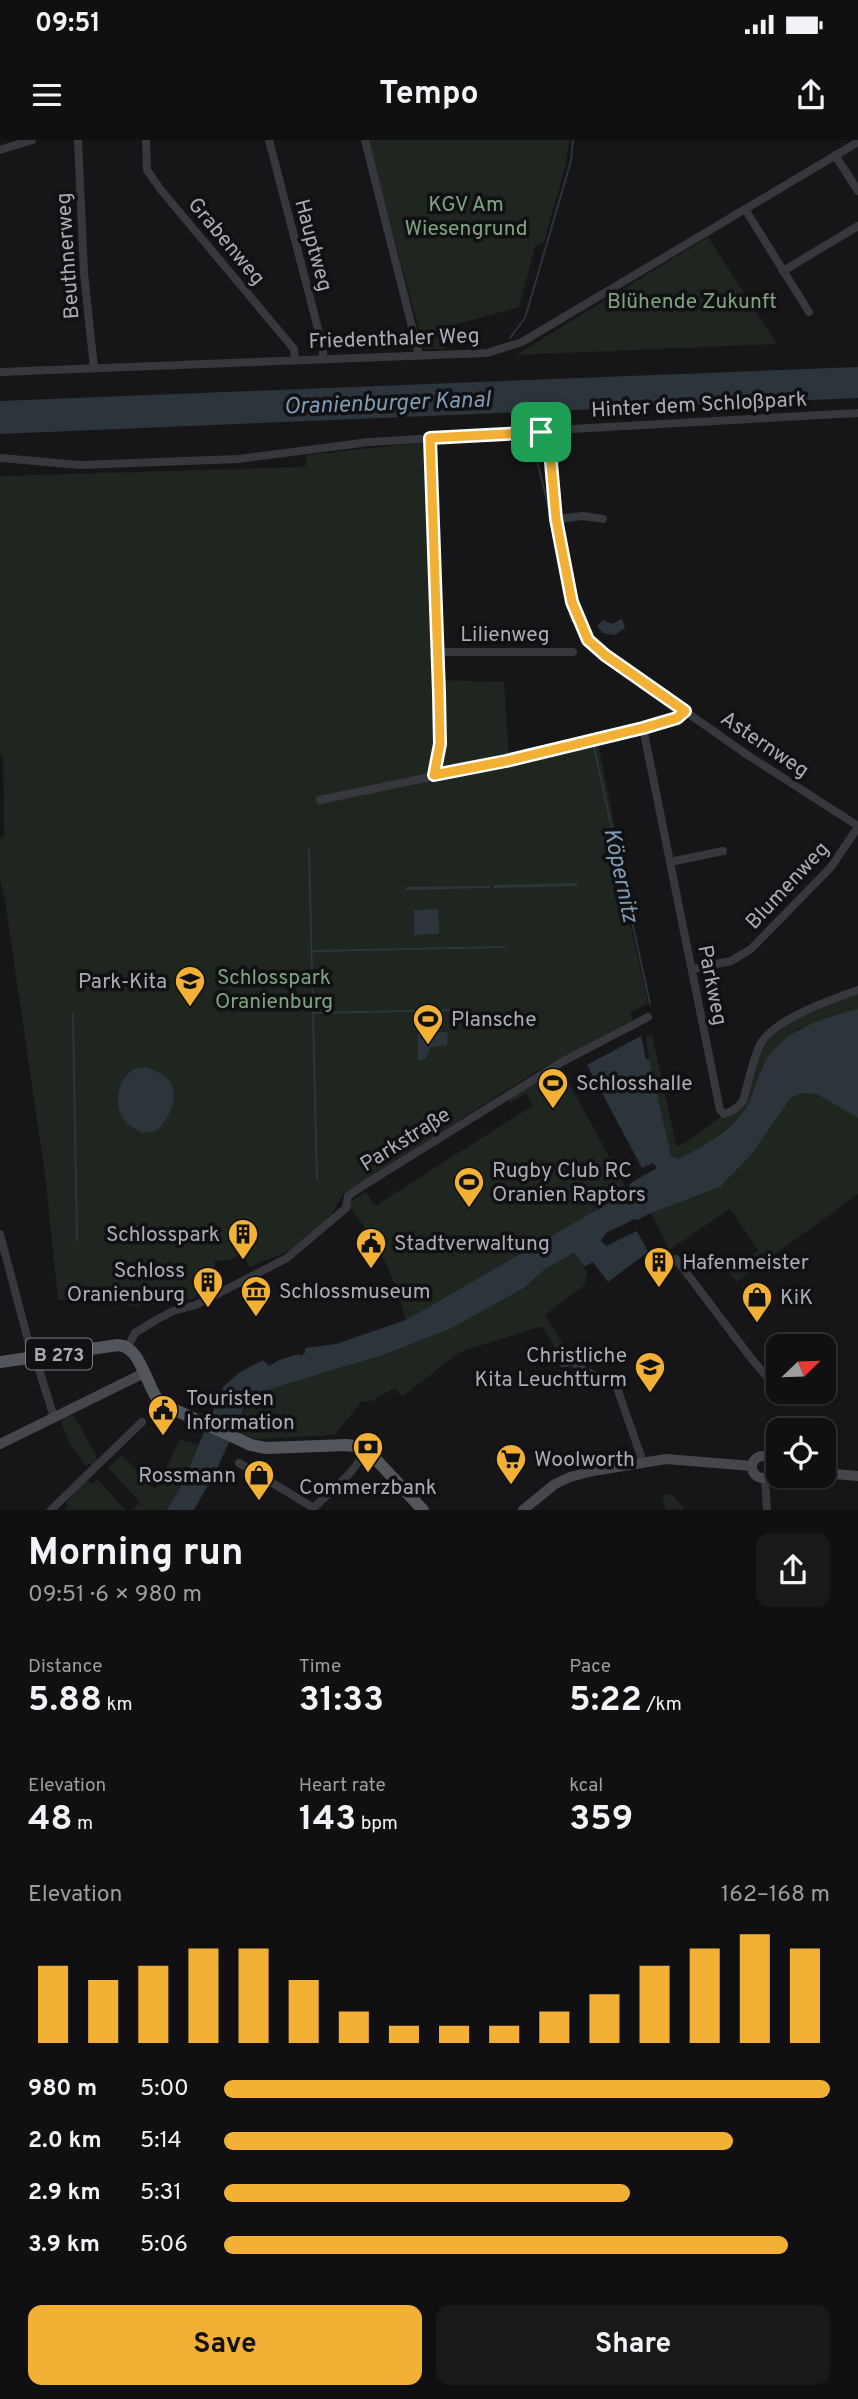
<!DOCTYPE html>
<html lang="en">
<head>
<meta charset="utf-8">
<style>
  :root { --surface:#101012; --page:#19191b; --text:#f1f3f6; --muted:#9c9d9f; --line:#303032; --accent:#f2b134 }
  body { margin:0; font-family:Overpass,sans-serif; background:var(--page); color:var(--text); height:100vh; display:flex; flex-direction:column; font-size:26px; white-space:nowrap }
  * { box-sizing:border-box; margin:0 }
  p { font-size:23px; color:var(--muted) }
  .icon { flex:none; width:38px; height:38px; fill:none; stroke:currentColor; stroke-width:2; stroke-linecap:round; stroke-linejoin:round }
  .map { position:relative; height:1370px; overflow:hidden }
  .panel { display:flex; flex-direction:column; background:var(--surface); flex:1 }
  .panel>* { flex:none }
  .needle { width:46px; rotate:67deg }
  .fabs { position:absolute; left:766px; top:1194px; display:grid; gap:14px }
  .fabs a { display:grid; place-items:center; width:70px; height:70px; border-radius:14px; background:var(--surface); box-shadow:0 2px 5px #0004,0 0 0 2px var(--line); font-size:35px }
  .pin { position:absolute; display:grid; place-items:center; width:60px; height:60px; color:#fff; margin:-30px; border-radius:14px; box-shadow:0 4px 10px #0006 }
  .round { display:grid; place-items:center; flex:none; width:74px; height:74px; border-radius:14px; background:var(--page) }
  .head { display:flex; align-items:center; justify-content:space-between; height:119px; padding:0 28px }
  h1 { font-size:38px; font-weight:700; line-height:52px }
  .figures { display:grid; grid-template-columns:repeat(3,1fr); gap:10px; height:119px; padding:7px 28px }
  .figures div { display:grid; align-content:center }
  .figures b { font-size:35px; font-weight:700 }
  .figures small { font-size:19px; font-weight:400 }
  .figures p { font-size:19px }
  .chart { height:196px; padding:14px 28px }
  .chart p { display:flex; justify-content:space-between }
  .chart svg { width:100%; height:126px; margin-top:7px; stroke:var(--accent); stroke-width:6 }
  .action { display:flex; gap:14px; margin-top:auto; padding:14px 28px }
  .action a { flex:1; height:80px; border-radius:14px; background:var(--accent); color:#111; font-size:28px; font-weight:700; line-height:80px; text-align:center }
  .action a+a { background:var(--page); color:var(--text) }
  ul { padding:0 28px; list-style:none; font-size:23px }
  li { display:grid; grid-template-columns:112px 84px 1fr; align-items:center; height:52px }
  li i { height:18px; border-radius:9px; background:var(--accent) }
  .status { display:flex; justify-content:space-between; align-items:center; height:49px; padding:0 35px; background:var(--surface); direction:ltr }
  .status svg { height:19px; fill:currentColor }
  header { display:flex; justify-content:space-between; align-items:center; height:91px; padding:0 28px; background:var(--surface); font-size:32px; font-weight:700 }
  .map>svg:first-child { display:block }
</style>
</head>
<body>
<div class="status"><b>09:51</b><svg viewBox="0 0 49 12"><path d="M0 12V9h3v3zM5 12V6h3v6zM10 12V3h3v9zM15 12V0h3v12zM26 1h20v11H26zM47 4h2v5h-2z"/></svg></div>
<header><svg class="icon" aria-label="menu" viewBox="0 0 24 24"><path d="M4 6h16M4 12h16M4 18h16"/></svg>Tempo<svg class="icon" aria-label="share" viewBox="0 0 24 24"><path d="M12 15V3M7 8l5-5 5 5M5 13v7h14v-7"/></svg></header>
<div class="map">
<svg width="858" height="1370" viewBox="0 0 858 1370">
  <rect width="100%" height="100%" fill="#161618"/>
  <g fill="#1e261f">
    <polygon points="368,0 569,0 566,24 544,102 535,106 519,167 443,188 446,209 424,209"/>
    <polygon points="708,97 777,204 516,215"/>
    <polygon points="430,302 437,540 504,542 509,618 597,597 615,689 610,697 648,863 630,873 633,880 532,934 344,1053 329,1078 287,1112 249,1127 243,1114 229,1120 215,1121 214,1130 203,1136 206,1147 193,1159 152,1164 142,1162 141,1167 129,1166 122,1159 58,1160 46,1042 5,760 0,740 0,697 4,696 3,616 0,615 0,336 305,327 307,315"/>
    <polygon points="858,850 858,869 798,889 763,924 748,965 739,979 711,1001 679,1020 671,1017 649,919 646,897 652,894 676,1005 680,1006 728,972 736,969 762,902 776,888"/>
    <path d="M561,928l66,122 -5,5 -216,125c-13,-47 -27,-76 -57,-114v-4l17,-10 9,14 155,-99 3,-2 -7,-11 -16,9 -2,-4z"/>
    <polygon points="801,953 817,953 858,978 858,1054 737,1142 729,1133 758,1110 730,1069 669,1110 651,1073 720,1047 751,1015 790,959"/>
    <path d="M574,1113l13,19 -2,13 -40,30 25,41 -9,2 -19,-32 -82,26 -58,45 -7,-9 -24,13 -10,1 -26,33 -78,4 -24,-8c11,-24 17,-31 40,-43l110,-33 67,-26 74,-41 21,-19z"/>
    <polygon points="74,1275 96,1316 98,1321 94,1325 88,1324 86,1326 70,1305 61,1282 62,1278"/>
    <polygon points="180,1300 198,1304 178,1352 166,1370 133,1370 140,1362 108,1328 122,1315 155,1349"/>
    <polygon points="97,1339 126,1370 65,1370 68,1366 67,1362 86,1340 92,1344"/>
    <polygon points="668,1354 675,1357 684,1369 666,1370 663,1364 664,1355"/>
  </g>
  <g fill="#2c353c">
    <polygon points="858,227 858,258 0,294 0,261"/>
    <polygon points="622,479 625,488 615,495 603,493 597,486 603,480 612,484"/>
    <polygon points="577,743 577,746 494,748 494,745"/>
    <polygon points="490,746 490,748 406,750 406,747"/>
    <polygon points="438,769 439,794 414,795 414,770"/>
    <path d="M858,869v109l-41,-24 -16,-1 -11,6 -39,56 -31,32 -69,26 -14,7 -2,-1 -29,14 -5,8 5,5 31,-15 11,21 -40,30 -15,-20 -9,5 -10,-14 -29,16 -21,19 -74,41 -67,26 -110,33 -16,8 -13,12 -27,61 -23,41h-28l12,-18 46,-106 16,-14 23,-12 6,6 10,-6 19,-6 3,2 4,-3v-5l31,-4 70,-24 216,-125 10,-13 25,-14 -4,-5 -11,5 -55,-103 54,-29 5,23h3l22,97 8,3c24,-13 54,-28 68,-53 10,-19 12,-42 28,-58 22,-23 54,-31 83,-39z"/>
    <polygon points="418,892 448,892 447,905 431,907 426,918 418,921"/>
    <path d="M146,927c9,4 18,7 24,15 9,13 0,36 -11,46 -4,4 -10,4 -16,5 -5,-3 -11,-5 -15,-9 -16,-13 -12,-46 7,-55 3,-2 8,-1 11,-2z"/>
  </g>
  <g fill="none" stroke-linecap="round" stroke-linejoin="round">
    <g stroke="#2c353c" stroke-width="2">
      <polyline points="510,198 525,178 571,21 573,0"/>
      <polyline points="531,299 546,356 572,482"/>
      <polyline points="594,607 650,864"/>
      <polyline points="309,708 317,1040"/>
      <polyline points="314,811 505,807"/>
      <polyline points="314,873 456,870"/>
      <polyline points="73,874 77,1101"/>
    </g>
    <g stroke="#37383d" stroke-width="8">
      <polyline points="78,0 84,133 94,228"/>
      <polyline points="146,0 147,30 161,50 294,209 295,219"/>
      <polyline points="269,0 323,208 323,218"/>
      <polyline points="365,0 419,215"/>
      <polyline points="0,10 32,0"/>
      <polyline points="835,15 858,51"/>
      <polyline points="745,69 809,172"/>
      <polyline points="783,131 858,86"/>
      <polyline points="0,232 487,213 522,202 858,2"/>
      <polyline points="547,295 549,300 557,379 572,462 584,493 594,507 605,515 746,614 858,686"/>
      <polyline points="430,298 439,553 440,604 434,635"/>
      <polyline points="0,318 80,325 238,319 369,302 541,292 547,295 554,290 858,273"/>
      <polyline points="557,379 583,376 603,379"/>
      <polyline points="438,512 573,512"/>
      <path d="M643,588l77,382 4,4c9,-3 13,-6 19,-13 5,-17 10,-43 18,-58 14,-24 71,-44 97,-53"/>
      <polyline points="320,660 506,621 677,578 685,571"/>
      <polyline points="670,722 723,711"/>
      <polyline points="693,829 731,821 751,809 831,727 858,687"/>
      <polyline points="0,1094 29,1204"/>
      <polyline points="669,1123 676,1119 751,1218 772,1243"/>
      <polyline points="128,1206 135,1193 156,1180 173,1171 196,1165 287,1118 346,1068 348,1056 356,1050 562,922 648,877"/>
      <polyline points="35,1217 54,1277"/>
      <polyline points="563,1223 573,1222 585,1231 612,1242 617,1248 643,1322"/>
      <polyline points="239,1323 314,1368"/>
      <polyline points="765,1338 767,1370"/>
      <polyline points="51,1370 142,1282"/>
      <path d="M312,1370c17,-19 44,-36 53,-61"/>
    </g>
    <g stroke="#45474d" stroke-width="10">
      <polyline points="0,1304 144,1233"/>
      <circle cx="763" cy="1327" r="11"/>
      <polyline points="824,1333 858,1336"/>
      <polyline points="523,1370 555,1344 570,1337 593,1331 666,1319 752,1326"/>
    </g>
    <path stroke="#53555c" stroke-width="12" d="M0,1222l118,-17c23,1 28,41 42,58l91,42 15,3 81,-3 13,2 9,5 54,58"/>
  </g>
  <g fill="none" stroke-linecap="round" stroke-linejoin="round">
    <g stroke="#fff" stroke-width="14">
      <polygon id="route" points="541,292 547,295 549,300 556,379 572,462 588,500 605,515 685,571 677,578 643,588 506,621 434,635 440,604 439,553 430,298"/>
    </g>
    <use href="#route" stroke="#f2b134" stroke-width="9"/>
  </g>
  <defs>
    <g id="school-pin" transform="scale(1.575)"><path d="M0 17L-7.5 6A9.5 9.5 0 1 1 7.5 6Z" fill="#f2b134" stroke="#111113"/><path d="M0-5L7-2L0 1L-7-2ZM-4 1L0 2.5L4 1V4Q0 6-4 4Z" fill="#111"/></g>
    <g id="stadium-pin" transform="scale(1.575)"><path d="M0 17L-7.5 6A9.5 9.5 0 1 1 7.5 6Z" fill="#f2b134" stroke="#111113"/><path d="M0-5a6.5 5 0 1 0 0 10a6.5 5 0 1 0 0-10ZM-3.5-1.8h7v3.6h-7Z" fill="#111"/></g>
    <g id="building-pin" transform="scale(1.575)"><path d="M0 17L-7.5 6A9.5 9.5 0 1 1 7.5 6Z" fill="#f2b134" stroke="#111113"/><path d="M-4-6H4V6H1V3H-1V6H-4ZM-2.5-4.3h1.7v1.8h-1.7ZM.8-4.3h1.7v1.8H.8ZM-2.5-1h1.7V.8h-1.7ZM.8-1h1.7V.8H.8Z" fill="#111"/></g>
    <g id="civic-pin" transform="scale(1.575)"><path d="M0 17L-7.5 6A9.5 9.5 0 1 1 7.5 6Z" fill="#f2b134" stroke="#111113"/><path d="M-.6-6.5H3V-4.5H.6V-3L4-1V1h2V6H-6V1h2V-1L-.6-3ZM-1.2 2.5V6h2.4V2.5Z" fill="#111"/></g>
    <g id="museum-pin" transform="scale(1.575)"><path d="M0 17L-7.5 6A9.5 9.5 0 1 1 7.5 6Z" fill="#f2b134" stroke="#111113"/><path d="M0-6L6-3V-2H-6V-3ZM-5-1h2V3h-2ZM-1-1h2V3h-2ZM3-1h2V3H3ZM-6 4H6V6H-6Z" fill="#111"/></g>
    <g id="shop-pin" transform="scale(1.575)"><path d="M0 17L-7.5 6A9.5 9.5 0 1 1 7.5 6Z" fill="#f2b134" stroke="#111113"/><path d="M-5-2.5h2.3a2.7 3.5 0 0 1 5.4 0H5L5.5 6h-11ZM-1.5-2.5h3a1.5 2.3 0 0 0-3 0Z" fill="#111"/></g>
    <g id="bank-pin" transform="scale(1.575)"><path d="M0 17L-7.5 6A9.5 9.5 0 1 1 7.5 6Z" fill="#f2b134" stroke="#111113"/><path d="M-6-4H6V4H-6ZM0-2.3a2.3 2.3 0 1 0 0 4.6a2.3 2.3 0 1 0 0-4.6Z" fill="#111"/></g>
    <g id="supermarket-pin" transform="scale(1.575)"><path d="M0 17L-7.5 6A9.5 9.5 0 1 1 7.5 6Z" fill="#f2b134" stroke="#111113"/><path d="M-6-5.5h2.5l.6 2H6L4.5 2H-2.5L-4.4-4H-6ZM-1.5 3.2a1.3 1.3 0 1 0 .1 0ZM3 3.2a1.3 1.3 0 1 0 .1 0Z" fill="#111"/></g>
  </defs>
  <g fill-rule="evenodd">
    <use href="#school-pin" x="190" y="841"/>
    <use href="#stadium-pin" x="428" y="879"/>
    <use href="#stadium-pin" x="553" y="943"/>
    <use href="#stadium-pin" x="469" y="1042"/>
    <use href="#building-pin" x="243" y="1094"/>
    <use href="#civic-pin" x="371" y="1103"/>
    <use href="#building-pin" x="659" y="1122"/>
    <use href="#building-pin" x="208" y="1142"/>
    <use href="#museum-pin" x="256" y="1151"/>
    <use href="#shop-pin" x="757" y="1157"/>
    <use href="#school-pin" x="650" y="1227"/>
    <use href="#civic-pin" x="163" y="1270"/>
    <use href="#bank-pin" x="368" y="1307"/>
    <use href="#supermarket-pin" x="511" y="1319"/>
    <use href="#shop-pin" x="259" y="1335"/>
  </g>
  <g text-anchor="middle" stroke-width="7" stroke-linejoin="round" paint-order="stroke">
    <rect fill="#111113" stroke="#7b7e86" stroke-width="2" x="26" y="1198.5" width="66" height="31" rx="5"/>
    <g font-size="19" font-weight="bold" fill="#a8adb8">
      <text x="59" y="1221">B 273</text>
    </g>
    <g font-size="21" fill="#7fa381" stroke="#111113">
      <text x="466" y="71">KGV Am<tspan x="466" dy="24">Wiesengrund</tspan></text>
      <text x="692" y="168">Blühende Zukunft</text>
      <text x="274" y="844">Schlosspark<tspan x="274" dy="24">Oranienburg</tspan></text>
    </g>
    <g font-size="21" fill="#a8adb8" stroke="#111113">
      <text transform="translate(227 101) rotate(50)" y="7">Grabenweg</text>
      <text transform="translate(314 105) rotate(75)" y="7">Hauptweg</text>
      <text transform="translate(67 116) rotate(-94)" y="7">Beuthnerweg</text>
      <text transform="translate(394 198) rotate(-2)" y="7">Friedenthaler Weg</text>
      <text transform="translate(699 264) rotate(-3)" y="7">Hinter dem Schloßpark</text>
      <text x="505" y="501">Lilienweg</text>
      <text transform="translate(765 604) rotate(34)" y="7">Asternweg</text>
      <text transform="translate(787 745) rotate(-47)" y="7">Blumenweg</text>
      <text transform="translate(713 845) rotate(79)" y="7">Parkweg</text>
      <text transform="translate(405 999) rotate(-32)" y="7">Parkstraße</text>
    </g>
    <g font-size="21" fill="#a8adb8" stroke="#111113" text-anchor="start">
      <text x="167" y="848" text-anchor="end">Park-Kita</text>
      <text x="451" y="886">Plansche</text>
      <text x="576" y="950">Schlosshalle</text>
      <text x="492" y="1037">Rugby Club RC<tspan x="492" dy="24">Oranien Raptors</tspan></text>
      <text x="220" y="1101" text-anchor="end">Schlosspark</text>
      <text x="394" y="1110">Stadtverwaltung</text>
      <text x="682" y="1129">Hafenmeister</text>
      <text x="185" y="1137" text-anchor="end">Schloss<tspan x="185" dy="24">Oranienburg</tspan></text>
      <text x="279" y="1158">Schlossmuseum</text>
      <text x="780" y="1164">KiK</text>
      <text x="627" y="1222" text-anchor="end">Christliche<tspan x="627" dy="24">Kita Leuchtturm</tspan></text>
      <text x="186" y="1265">Touristen<tspan x="186" dy="24">Information</tspan></text>
      <text x="534" y="1326">Woolworth</text>
      <text x="236" y="1342" text-anchor="end">Rossmann</text>
      <text x="368" y="1354" text-anchor="middle">Commerzbank</text>
    </g>
    <g font-size="23" font-style="italic" fill="#7f9bb3" stroke="#111113">
      <text transform="translate(387 262) rotate(-2)" y="8">Oranienburger Kanal</text>
      <text transform="translate(622 735) rotate(78)" y="8">Köpernitz</text>
    </g>
  </g>
</svg>
<div class="fabs">
<a><svg class="needle" viewBox="-14 -14 28 28"><path d="M0-13l5 13h-10z" fill="#e53935"/><path d="M0 13l5-13h-10z" fill="#9c9d9f"/></svg></a>
<a><svg class="icon" aria-label="locate" viewBox="0 0 24 24"><circle cx="12" cy="12" r="6"/><path d="M12 2v4M12 18v4M2 12h4M18 12h4"/></svg></a>
</div>
<div class="pin" style="left:541px;top:292px;background:#1e9e55"><svg class="icon" aria-label="arrive" viewBox="0 0 24 24"><path d="M6 21V4h12l-3 4 3 4H6"/></svg></div>
</div>
<section class="panel">
<div class="head"><div><h1>Morning run</h1><p>09:51 · 6 × 980 m</p></div><a class="round"><svg class="icon" aria-label="share" viewBox="0 0 24 24"><path d="M12 15V3M7 8l5-5 5 5M5 13v7h14v-7"/></svg></a></div>
<div class="figures">
<div><p>Distance</p><b>5.88<small> km</small></b></div>
<div><p>Time</p><b>31:33</b></div>
<div><p>Pace</p><b>5:22<small> /km</small></b></div>
</div>
<div class="figures">
<div><p>Elevation</p><b>48<small> m</small></b></div>
<div><p>Heart rate</p><b>143<small> bpm</small></b></div>
<div><p>kcal</p><b>359</b></div>
</div>
<div class="chart"><p><span>Elevation</span>162–168 m</p>
<svg viewBox="0 0 160 44" preserveAspectRatio="none"><path d="M5 44V17M15 44V22M25 44V17M35 44V11M45 44V11M55 44V22M65 44V33M75 44V38M85 44V38M95 44V38M105 44V33M115 44V27M125 44V17M135 44V11M145 44V6M155 44V11"/></svg>
</div>
<ul>
<li><b>980 m</b>5:00<i style="width:100%"></i></li>
<li><b>2.0 km</b>5:14<i style="width:84%"></i></li>
<li><b>2.9 km</b>5:31<i style="width:67%"></i></li>
<li><b>3.9 km</b>5:06<i style="width:93%"></i></li>
</ul>
<div class="action"><a>Save</a><a>Share</a></div>
</section>
</body>
</html>
